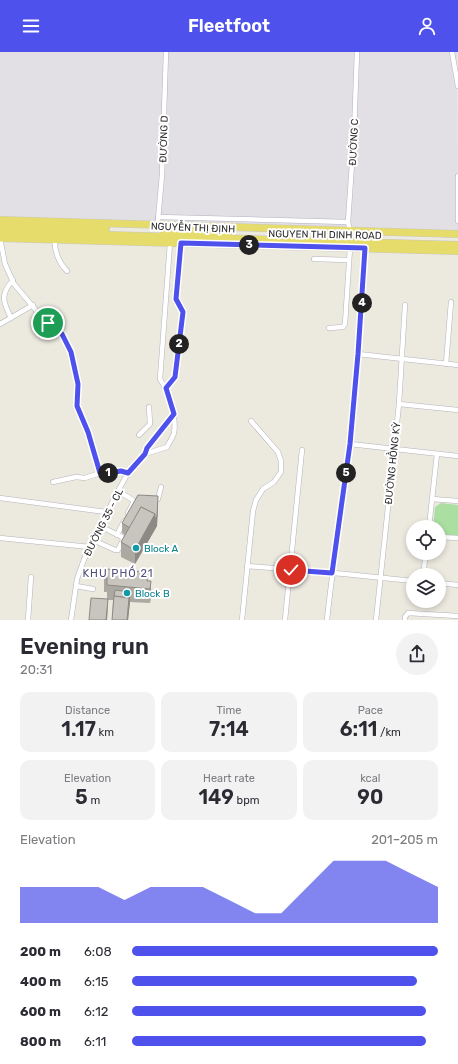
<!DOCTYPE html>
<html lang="en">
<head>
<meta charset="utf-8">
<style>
  :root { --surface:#fff; --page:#f2f2f3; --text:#2b2b33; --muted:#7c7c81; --accent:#4e51eb }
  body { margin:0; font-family:Rubik,sans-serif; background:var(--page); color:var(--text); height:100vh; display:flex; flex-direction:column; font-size:15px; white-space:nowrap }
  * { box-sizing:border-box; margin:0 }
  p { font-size:13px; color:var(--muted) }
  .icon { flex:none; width:22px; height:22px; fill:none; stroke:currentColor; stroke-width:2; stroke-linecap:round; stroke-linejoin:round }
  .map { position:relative; height:568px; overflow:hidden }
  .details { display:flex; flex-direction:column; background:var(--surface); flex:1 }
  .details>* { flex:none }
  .fabs { position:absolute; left:406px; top:468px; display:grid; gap:8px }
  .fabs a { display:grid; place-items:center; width:40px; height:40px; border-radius:50%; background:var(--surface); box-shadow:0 2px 6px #0003; font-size:20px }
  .pin { position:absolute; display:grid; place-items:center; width:34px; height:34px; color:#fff; margin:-17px; border:2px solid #fff; border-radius:50%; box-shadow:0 1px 4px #0007 }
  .km { position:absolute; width:20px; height:20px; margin:-10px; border-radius:50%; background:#222; color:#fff; font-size:11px; line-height:20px; text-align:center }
  .round { display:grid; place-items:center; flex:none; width:42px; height:42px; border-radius:21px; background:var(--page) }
  .overview { display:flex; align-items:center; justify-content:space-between; height:68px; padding:0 20px }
  h1 { font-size:22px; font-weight:600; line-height:30px }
  .stats { display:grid; grid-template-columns:repeat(3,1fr); gap:6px; height:68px; padding:4px 20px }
  .stats div { display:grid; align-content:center; border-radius:10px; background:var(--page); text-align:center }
  .stats b { font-size:20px; font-weight:600 }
  .stats small { font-size:11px; font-weight:400 }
  .stats p { font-size:11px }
  .chart { height:112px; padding:8px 20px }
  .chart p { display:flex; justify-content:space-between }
  .chart svg { width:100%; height:72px; margin-top:4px; fill:var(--accent); opacity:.7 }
  ul { padding:0 20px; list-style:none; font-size:13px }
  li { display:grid; grid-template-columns:64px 48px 1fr; align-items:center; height:30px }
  li i { height:10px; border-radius:5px; background:var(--accent) }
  header { display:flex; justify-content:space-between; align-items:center; height:52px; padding:0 20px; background:var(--accent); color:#fff; font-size:18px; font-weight:600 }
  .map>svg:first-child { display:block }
</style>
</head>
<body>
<header><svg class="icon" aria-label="menu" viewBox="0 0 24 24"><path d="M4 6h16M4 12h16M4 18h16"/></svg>Fleetfoot<svg class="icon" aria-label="person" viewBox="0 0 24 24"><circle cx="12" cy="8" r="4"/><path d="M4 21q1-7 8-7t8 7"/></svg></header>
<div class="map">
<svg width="458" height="568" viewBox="0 0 458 568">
  <rect width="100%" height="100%" fill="#ece9df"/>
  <polygon fill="#e2dfe5" points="0,0 457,0 458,178 0,164"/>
  <polygon fill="#abdea1" points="441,451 458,453 458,484 439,482 439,475 433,475 435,455"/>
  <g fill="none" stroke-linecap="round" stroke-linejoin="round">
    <g stroke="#b3b3be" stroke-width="5.5">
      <g id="minor">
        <polyline points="452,0 458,34"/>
        <polyline points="458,124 458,169"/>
        <polyline points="158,165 348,170"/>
        <polyline points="158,168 162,123 166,0"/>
        <polyline points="350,179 348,170 354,82 357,0"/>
        <polyline points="0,186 5,212 14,232 45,269 62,282 71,300 78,332 77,354 88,380 100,421 103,422 121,419 128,421"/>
        <path d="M55,188c-1,11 4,23 12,31"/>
        <polyline points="314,207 349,208"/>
        <path d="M11,266c-8,-16 -11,-24 2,-38"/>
        <polyline points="0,272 33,253"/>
        <polyline points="329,276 343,275 345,272 350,196"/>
        <polyline points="358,302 458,313"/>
        <polyline points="446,312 451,250"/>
        <polyline points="166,336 175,325 183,260 176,247 181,191"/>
        <polyline points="399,352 458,358"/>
        <polyline points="139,383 150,372 149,355"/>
        <polyline points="350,392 458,404"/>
        <path d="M145,402l22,-7c2,-4 6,-10 7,-14 3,-15 -6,-42 -14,-54l10,-136"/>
        <polyline points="53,430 76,425 85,426 100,421"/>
        <polyline points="118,439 133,448 134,449 128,461"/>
        <polyline points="0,446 106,460"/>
        <polyline points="432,447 458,449"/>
        <polyline points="153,448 158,447 161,435"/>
        <polyline points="429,475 437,402"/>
        <polyline points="117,483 124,469"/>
        <polyline points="439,485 458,486"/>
        <polyline points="0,486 90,495"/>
        <polyline points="93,488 115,498 118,498 123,488 122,485 100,474"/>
        <polyline points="247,514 345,522 413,529"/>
        <polyline points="423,523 426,501"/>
        <polyline points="439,531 458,533"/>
        <polyline points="76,534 93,537"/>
        <polyline points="28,568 31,525"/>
        <polyline points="71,568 77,527 86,502 118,439 128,421 145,402 147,396 174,362"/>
        <polyline points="242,568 253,459 256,448 263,437 274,430 281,420 281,409 278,400 251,369"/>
        <polyline points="285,568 302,398"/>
        <path d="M327,568c6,-59 16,-116 23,-175 8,-65 11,-131 15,-197"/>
        <polyline points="376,568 399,352 405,253"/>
        <polyline points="405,568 405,565 408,561 458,564"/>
      </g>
    </g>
    <g stroke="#c8c8c8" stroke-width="8">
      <g id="primary">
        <polyline points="0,168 458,182"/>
        <polyline points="0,174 106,177"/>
        <polyline points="164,179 228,181"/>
        <polyline points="0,180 458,193"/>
        <polyline points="0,186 458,199"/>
      </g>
    </g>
    <use href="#minor" stroke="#fff" stroke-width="4.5"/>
    <use href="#primary" stroke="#e5dc6b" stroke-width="7"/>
  </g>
  <g fill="#aca9a3">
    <polygon points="158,454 157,474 135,512 121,505 121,490 125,483 122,481 122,471"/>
    <polygon points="104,525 151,529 150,551 130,550 128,568 112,568 113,548 108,548 107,568 89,568 107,547 107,540 104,540"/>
  </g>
  <g fill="#8c8a85">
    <polygon points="158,444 158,454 157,474 135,512 135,498"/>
    <polygon points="151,529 151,544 150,551 150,537"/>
    <polygon points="130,540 130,550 128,568 127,568"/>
    <polygon points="108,547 107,568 106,568"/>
  </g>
  <g fill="#c8c5be" stroke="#8c8a85">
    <polygon points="138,443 158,444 157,464 155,467 155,462 141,455 130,476 122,471"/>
    <polygon points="141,455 155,462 135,498 121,490"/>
    <polygon points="105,517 148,520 147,529 151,529 150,537 107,533 107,525 104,525"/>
    <polygon points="115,538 130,540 129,550 129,546 114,544"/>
    <polygon points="114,544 129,546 127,568 112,568"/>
    <polygon points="91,546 108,547 106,568 89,568"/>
  </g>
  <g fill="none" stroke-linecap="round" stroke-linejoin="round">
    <g stroke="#fff" stroke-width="8">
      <polyline id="route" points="48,271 62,282 71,300 78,332 77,354 88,380 100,421 103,422 121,419 128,421 145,402 147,396 174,362 166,336 175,325 183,260 176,247 181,191 365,196 358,302 350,392 332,521 291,518"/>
    </g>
    <use href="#route" stroke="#4e51eb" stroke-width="5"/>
  </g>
  <g fill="#0f9aa8" stroke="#fff" stroke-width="1.5">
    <circle cx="136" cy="496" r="4"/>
    <circle cx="127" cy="541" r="4"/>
  </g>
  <g text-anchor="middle" stroke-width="4" stroke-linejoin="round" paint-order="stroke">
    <g font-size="10" fill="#2c2c2c" stroke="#fff">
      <text transform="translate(163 87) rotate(-88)" y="4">ĐƯỜNG D</text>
      <text transform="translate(353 90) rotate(-87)" y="4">ĐƯỜNG C</text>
      <text transform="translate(193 175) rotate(2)" y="4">NGUYỄN THỊ ĐỊNH</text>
      <text transform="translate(325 182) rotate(1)" y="4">NGUYEN THI DINH ROAD</text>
      <text transform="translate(392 411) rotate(-84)" y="4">ĐƯỜNG HỒNG KỲ</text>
      <text transform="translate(103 470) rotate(-63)" y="4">ĐƯỜNG 35 - CL</text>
    </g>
    <g font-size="10" fill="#0d838f" stroke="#fff" text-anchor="start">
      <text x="144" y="500">Block A</text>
      <text x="135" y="545">Block B</text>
    </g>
    <g font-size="11" letter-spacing="1" fill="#4f5079" stroke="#fff">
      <text x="118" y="525">KHU PHỐ 21</text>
    </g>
  </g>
</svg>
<div class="fabs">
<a><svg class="icon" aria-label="locate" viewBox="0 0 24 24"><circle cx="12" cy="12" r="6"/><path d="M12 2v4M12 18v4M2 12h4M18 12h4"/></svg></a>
<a><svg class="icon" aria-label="layers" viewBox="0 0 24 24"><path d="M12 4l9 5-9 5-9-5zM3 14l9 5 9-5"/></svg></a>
</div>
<div class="pin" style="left:48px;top:271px;background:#1e9e55"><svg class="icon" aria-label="arrive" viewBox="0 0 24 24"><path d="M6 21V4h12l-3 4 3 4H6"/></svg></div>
<div class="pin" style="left:291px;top:518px;background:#d93025"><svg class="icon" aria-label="check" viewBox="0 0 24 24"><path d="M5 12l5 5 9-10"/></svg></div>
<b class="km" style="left:108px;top:421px">1</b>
<b class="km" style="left:179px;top:292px">2</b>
<b class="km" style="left:249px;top:193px">3</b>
<b class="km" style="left:362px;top:251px">4</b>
<b class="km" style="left:346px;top:421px">5</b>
</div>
<section class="details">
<div class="overview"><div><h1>Evening run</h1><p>20:31</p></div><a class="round"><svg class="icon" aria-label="share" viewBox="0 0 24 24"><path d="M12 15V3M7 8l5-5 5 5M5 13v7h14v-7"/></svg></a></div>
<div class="stats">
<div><p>Distance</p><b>1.17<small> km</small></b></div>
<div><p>Time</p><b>7:14</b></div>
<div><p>Pace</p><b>6:11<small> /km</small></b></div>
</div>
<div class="stats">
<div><p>Elevation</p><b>5<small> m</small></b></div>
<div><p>Heart rate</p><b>149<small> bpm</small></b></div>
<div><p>kcal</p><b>90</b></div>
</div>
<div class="chart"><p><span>Elevation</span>201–205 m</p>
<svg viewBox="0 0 160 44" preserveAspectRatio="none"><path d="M0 44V22L10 22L20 22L30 22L40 30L50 22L60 22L70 22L80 30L90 38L100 38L110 22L120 6L130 6L140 6L150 14L160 22V44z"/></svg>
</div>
<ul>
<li><b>200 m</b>6:08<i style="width:100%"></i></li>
<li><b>400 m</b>6:15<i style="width:93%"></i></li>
<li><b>600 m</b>6:12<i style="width:96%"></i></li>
<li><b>800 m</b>6:11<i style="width:96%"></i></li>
</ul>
</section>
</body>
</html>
